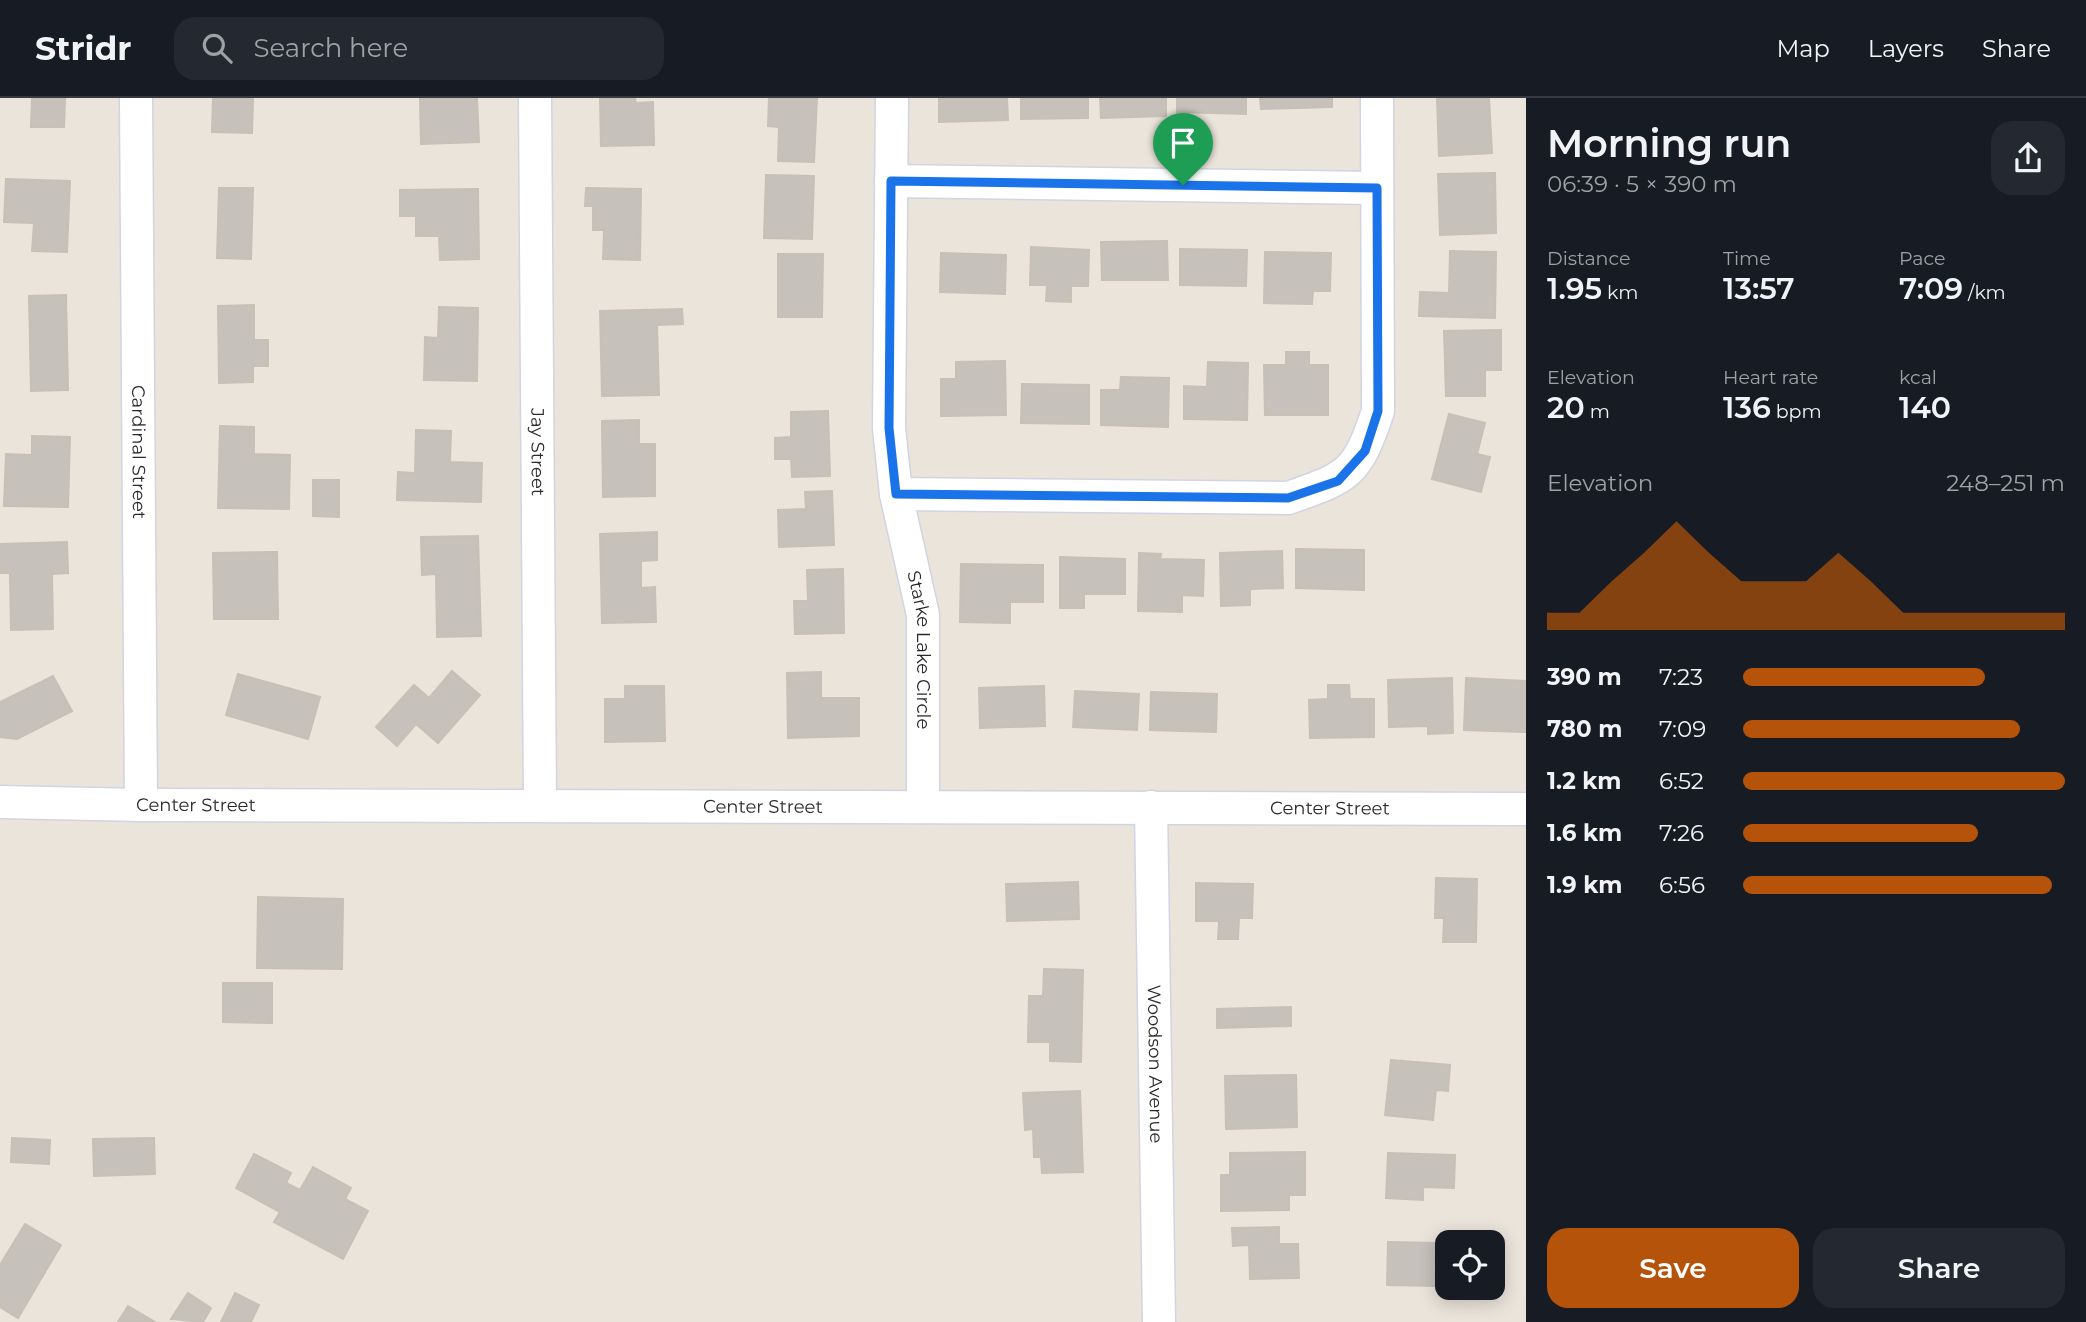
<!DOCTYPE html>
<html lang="en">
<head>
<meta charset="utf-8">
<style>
  :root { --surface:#171b24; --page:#242831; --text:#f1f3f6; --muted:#9ea1a6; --line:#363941; --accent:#b45309 }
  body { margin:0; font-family:Montserrat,sans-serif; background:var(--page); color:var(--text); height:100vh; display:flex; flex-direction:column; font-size:26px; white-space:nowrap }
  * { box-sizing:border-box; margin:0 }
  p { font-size:23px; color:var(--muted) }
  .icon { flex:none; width:38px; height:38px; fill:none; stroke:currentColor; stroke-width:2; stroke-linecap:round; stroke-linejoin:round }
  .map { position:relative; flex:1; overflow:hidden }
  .side { display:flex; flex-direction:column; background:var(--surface); width:560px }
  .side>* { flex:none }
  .controls { position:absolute; left:1435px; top:1132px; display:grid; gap:14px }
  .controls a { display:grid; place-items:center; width:70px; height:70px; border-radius:14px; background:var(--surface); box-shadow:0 4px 18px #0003; font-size:35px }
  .pin { position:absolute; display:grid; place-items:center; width:60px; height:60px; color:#fff; margin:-72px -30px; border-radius:50% 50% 50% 0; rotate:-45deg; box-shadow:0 0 7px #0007 }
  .pin .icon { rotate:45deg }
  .round { display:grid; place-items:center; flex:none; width:74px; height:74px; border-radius:21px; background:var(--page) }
  .head { display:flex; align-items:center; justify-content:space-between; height:119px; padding:0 21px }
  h1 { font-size:38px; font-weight:600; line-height:52px }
  .stats { display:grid; grid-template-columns:repeat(3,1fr); gap:10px; height:119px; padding:7px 21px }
  .stats div { display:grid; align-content:center }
  .stats b { font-size:30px; font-weight:600 }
  .stats small { font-size:19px; font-weight:400 }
  .stats p { font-size:19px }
  .chart { height:196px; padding:14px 21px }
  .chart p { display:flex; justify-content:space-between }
  .chart svg { width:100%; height:126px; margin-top:7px; fill:var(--accent); opacity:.7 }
  .primary-button { display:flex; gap:14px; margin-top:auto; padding:14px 21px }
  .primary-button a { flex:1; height:80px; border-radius:21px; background:var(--accent); color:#fff; font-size:28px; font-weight:600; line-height:80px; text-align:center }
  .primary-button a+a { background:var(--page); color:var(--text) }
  ul { padding:0 21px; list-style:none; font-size:23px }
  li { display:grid; grid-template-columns:112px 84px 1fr; align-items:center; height:52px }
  li i { height:18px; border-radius:9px; background:var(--accent) }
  header { display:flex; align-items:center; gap:42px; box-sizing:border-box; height:98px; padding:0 35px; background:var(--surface); border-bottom:2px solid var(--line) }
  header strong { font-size:33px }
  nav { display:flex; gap:38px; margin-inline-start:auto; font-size:24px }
  .search { width:490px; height:63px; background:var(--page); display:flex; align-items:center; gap:18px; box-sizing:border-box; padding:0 24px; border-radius:21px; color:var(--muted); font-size:26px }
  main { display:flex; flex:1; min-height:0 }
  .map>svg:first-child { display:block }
</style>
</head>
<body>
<header>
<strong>Stridr</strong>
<div class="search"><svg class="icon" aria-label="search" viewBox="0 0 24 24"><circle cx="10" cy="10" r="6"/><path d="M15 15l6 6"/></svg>Search here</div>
<nav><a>Map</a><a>Layers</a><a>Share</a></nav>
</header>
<main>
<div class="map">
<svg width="1526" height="1224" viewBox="0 0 1526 1224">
  <rect width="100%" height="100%" fill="#ebe4db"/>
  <g fill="#c6c1bb" stroke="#c6c0b5" stroke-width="2">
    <polygon points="32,0 65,0 64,29 31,29"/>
    <polygon points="213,0 253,0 252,35 212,34"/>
    <polygon points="420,0 477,0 479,44 421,46"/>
    <polygon points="600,0 635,0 636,5 653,4 654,47 601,48"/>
    <polygon points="769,0 817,0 814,64 778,63 779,29 768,28"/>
    <polygon points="939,0 1007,0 1008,22 939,24"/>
    <polygon points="1021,0 1088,0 1088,20 1021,21"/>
    <polygon points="1100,0 1166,0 1166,18 1101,20"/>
    <polygon points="1177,0 1246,0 1246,16 1177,14"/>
    <polygon points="1260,0 1332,0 1332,9 1261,11"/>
    <polygon points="1437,0 1489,0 1492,55 1439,58"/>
    <polygon points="1495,75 1496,135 1440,137 1438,76"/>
    <polygon points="766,77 814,78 812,141 764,140"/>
    <polygon points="6,81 70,83 67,154 32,153 34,125 4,124"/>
    <polygon points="219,90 253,90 251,161 217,160"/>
    <polygon points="586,90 641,91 640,162 603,161 604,132 593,132 593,108 585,108"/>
    <polygon points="478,91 479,161 440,162 439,138 416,138 416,118 400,118 400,92"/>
    <polygon points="1167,143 1168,182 1102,182 1101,144"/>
    <polygon points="1031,149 1089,152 1088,188 1071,188 1071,204 1046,203 1047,187 1030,187"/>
    <polygon points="1180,151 1247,152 1246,188 1180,187"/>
    <polygon points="1450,153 1496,154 1495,220 1419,218 1420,194 1449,195"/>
    <polygon points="1265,154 1331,155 1330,193 1313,193 1312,206 1264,205"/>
    <polygon points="941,155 1006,157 1005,196 940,194"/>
    <polygon points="778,156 823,156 822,219 778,219"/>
    <polygon points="66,197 68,292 31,293 29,198"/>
    <polygon points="254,207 254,242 268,242 268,268 253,268 253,284 219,285 218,208"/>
    <polygon points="439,209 478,210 477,283 424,282 425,239 438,240"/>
    <polygon points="682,211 683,226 657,227 659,297 602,298 600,213"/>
    <polygon points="1501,232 1501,272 1485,272 1485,298 1446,298 1444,233"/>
    <polygon points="1286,254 1309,254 1309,267 1328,267 1328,317 1265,317 1264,267 1286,267"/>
    <polygon points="1005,263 1006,317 941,318 941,281 956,281 956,264"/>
    <polygon points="1208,264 1248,265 1247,322 1184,321 1184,288 1207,289"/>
    <polygon points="1121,279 1169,280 1168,329 1101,327 1101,292 1120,292"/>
    <polygon points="1022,286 1089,287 1089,326 1021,325"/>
    <polygon points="828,313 830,378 792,379 791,361 775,361 775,340 791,339 791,314"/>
    <polygon points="1449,316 1485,325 1477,356 1490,359 1481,394 1432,381"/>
    <polygon points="639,322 639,346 655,346 655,398 603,399 602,323"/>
    <polygon points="220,328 254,329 254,356 290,357 289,411 218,410"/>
    <polygon points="416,332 451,333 450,364 482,365 481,404 397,402 398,374 415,375"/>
    <polygon points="32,338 70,339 68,409 4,408 6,356 32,357"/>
    <polygon points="313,382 339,382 339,419 313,418"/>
    <polygon points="832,393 834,447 779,449 778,412 806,411 805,394"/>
    <polygon points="657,434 657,462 641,463 641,490 655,489 656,524 602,525 600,436"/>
    <polygon points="478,438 481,538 437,539 436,476 422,477 421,439"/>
    <polygon points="67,444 68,475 52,476 53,531 11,532 10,475 0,475 0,446"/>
    <polygon points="1296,451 1364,452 1364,492 1296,490"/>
    <polygon points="1282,453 1283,490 1250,491 1250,507 1221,508 1220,455"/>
    <polygon points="277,454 278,521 214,521 213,455"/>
    <polygon points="1139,455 1161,456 1160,461 1204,462 1203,498 1182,497 1182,514 1138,513"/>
    <polygon points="1060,459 1125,461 1125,496 1084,496 1084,510 1060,510"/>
    <polygon points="961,466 1043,467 1043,504 1010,504 1010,525 960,524"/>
    <polygon points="843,471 844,535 795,536 794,503 808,503 807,472"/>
    <polygon points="452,573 480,597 438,645 416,626 397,648 376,629 414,587 429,600"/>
    <polygon points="821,574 821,600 859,600 859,638 788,640 787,575"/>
    <polygon points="238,576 320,599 308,641 226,617"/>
    <polygon points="53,578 72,613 17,641 0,639 0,604"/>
    <polygon points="1452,580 1453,635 1428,636 1428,628 1389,629 1388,582"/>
    <polygon points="1466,580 1526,583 1526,634 1464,632"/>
    <polygon points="1328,587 1349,587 1350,601 1374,601 1374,639 1310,640 1309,602 1328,601"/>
    <polygon points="625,588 664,588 665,643 605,644 605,601 625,601"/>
    <polygon points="1044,588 1045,628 980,630 979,590"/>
    <polygon points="1075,593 1139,596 1137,632 1073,629"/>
    <polygon points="1151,594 1217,596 1216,634 1150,632"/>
    <polygon points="1436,780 1477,781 1476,844 1443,844 1444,820 1435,820"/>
    <polygon points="1078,784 1079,821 1007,823 1006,786"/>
    <polygon points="1196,785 1253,786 1252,820 1239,820 1238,841 1218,841 1219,823 1196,823"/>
    <polygon points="258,799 343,801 342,871 257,870"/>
    <polygon points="1044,871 1083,872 1081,964 1050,963 1050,944 1028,944 1029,898 1043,898"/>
    <polygon points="223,885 272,885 272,925 223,924"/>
    <polygon points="1291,909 1291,928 1217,930 1217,911"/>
    <polygon points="1391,962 1450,967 1448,993 1436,992 1433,1022 1385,1017"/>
    <polygon points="1296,977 1297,1029 1226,1031 1225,978"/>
    <polygon points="1080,993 1083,1074 1042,1075 1041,1059 1034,1059 1033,1031 1025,1032 1023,995"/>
    <polygon points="12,1040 50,1042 49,1066 11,1064"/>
    <polygon points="154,1040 155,1076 94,1078 93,1041"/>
    <polygon points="1305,1054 1305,1097 1289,1097 1289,1112 1221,1113 1221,1077 1230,1077 1230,1055"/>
    <polygon points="1388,1055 1455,1057 1454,1090 1423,1089 1423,1102 1386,1100"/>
    <polygon points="254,1056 291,1075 286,1085 300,1092 313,1069 351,1090 345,1101 368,1113 343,1161 274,1124 280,1114 236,1090"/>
    <polygon points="25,1126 61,1147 18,1220 0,1209 0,1167"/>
    <polygon points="1279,1129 1279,1146 1298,1146 1299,1180 1250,1181 1249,1147 1233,1148 1232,1130"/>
    <polygon points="1388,1144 1438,1145 1437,1188 1387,1187"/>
    <polygon points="188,1195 211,1210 203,1224 171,1221"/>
    <polygon points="235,1195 259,1207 251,1224 221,1224"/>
    <polygon points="128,1208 155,1224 118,1224"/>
  </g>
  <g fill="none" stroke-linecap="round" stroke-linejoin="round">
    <g stroke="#d1d4e2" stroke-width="35">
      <g id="minor">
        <path id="s1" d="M136,0l5,707"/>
        <path id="s2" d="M535,0l5,707"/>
        <path id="s3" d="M892,0l-3,330 7,66 27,121v192"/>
        <polyline points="891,83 1377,90"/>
        <path d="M896,396l392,4c61,-21 69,-24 90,-87l-1,-313"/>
        <path id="s4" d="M0,704l141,3 1385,4"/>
        <path id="s5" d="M1151,709l8,515"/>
      </g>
    </g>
    <use href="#minor" stroke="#fff" stroke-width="32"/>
  </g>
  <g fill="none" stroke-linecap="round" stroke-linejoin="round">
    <g stroke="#fff" stroke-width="14">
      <polygon id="route" points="891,83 1377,90 1378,313 1365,353 1338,383 1288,400 896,396 889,330"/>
    </g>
    <use href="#route" stroke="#1a73e8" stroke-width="9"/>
  </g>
  <g text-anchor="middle" stroke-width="7" stroke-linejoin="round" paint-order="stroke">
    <g font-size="18" fill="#292929" stroke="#fff">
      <text dy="6" stroke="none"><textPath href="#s2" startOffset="354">Jay Street</textPath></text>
      <text dy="6" stroke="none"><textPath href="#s1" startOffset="354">Cardinal Street</textPath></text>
      <text dy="6" stroke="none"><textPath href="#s3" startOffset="555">Starke Lake Circle</textPath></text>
      <text dy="6" stroke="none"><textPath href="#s4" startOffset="196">Center Street</textPath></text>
      <text dy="6" stroke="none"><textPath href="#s4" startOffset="763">Center Street</textPath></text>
      <text dy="6" stroke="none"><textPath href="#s4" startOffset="1330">Center Street</textPath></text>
      <text dy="6" stroke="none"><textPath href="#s5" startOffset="257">Woodson Avenue</textPath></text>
    </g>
  </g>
</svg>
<div class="controls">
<a><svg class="icon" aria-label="locate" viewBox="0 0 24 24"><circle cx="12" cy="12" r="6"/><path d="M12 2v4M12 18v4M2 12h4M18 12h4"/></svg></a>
</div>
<div class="pin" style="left:1183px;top:87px;background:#1e9e55"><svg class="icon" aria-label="arrive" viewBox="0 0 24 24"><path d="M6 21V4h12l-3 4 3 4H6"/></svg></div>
</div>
<section class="side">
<div class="head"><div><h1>Morning run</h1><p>06:39 · 5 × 390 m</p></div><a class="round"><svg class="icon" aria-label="share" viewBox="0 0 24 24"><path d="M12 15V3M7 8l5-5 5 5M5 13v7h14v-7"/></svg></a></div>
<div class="stats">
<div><p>Distance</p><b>1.95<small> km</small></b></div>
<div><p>Time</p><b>13:57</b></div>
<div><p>Pace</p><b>7:09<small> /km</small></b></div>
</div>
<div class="stats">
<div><p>Elevation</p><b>20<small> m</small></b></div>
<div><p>Heart rate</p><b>136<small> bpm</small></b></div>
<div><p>kcal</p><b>140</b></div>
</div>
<div class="chart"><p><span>Elevation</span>248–251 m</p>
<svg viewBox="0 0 160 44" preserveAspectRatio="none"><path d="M0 44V38L10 38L20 27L30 17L40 6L50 17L60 27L70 27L80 27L90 17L100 27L110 38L120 38L130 38L140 38L150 38L160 38V44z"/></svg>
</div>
<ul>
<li><b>390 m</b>7:23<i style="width:75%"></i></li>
<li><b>780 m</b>7:09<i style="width:86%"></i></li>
<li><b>1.2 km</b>6:52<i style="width:100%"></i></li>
<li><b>1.6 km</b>7:26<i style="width:73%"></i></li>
<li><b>1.9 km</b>6:56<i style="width:96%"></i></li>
</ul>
<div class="primary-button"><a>Save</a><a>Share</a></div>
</section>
</main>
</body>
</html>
